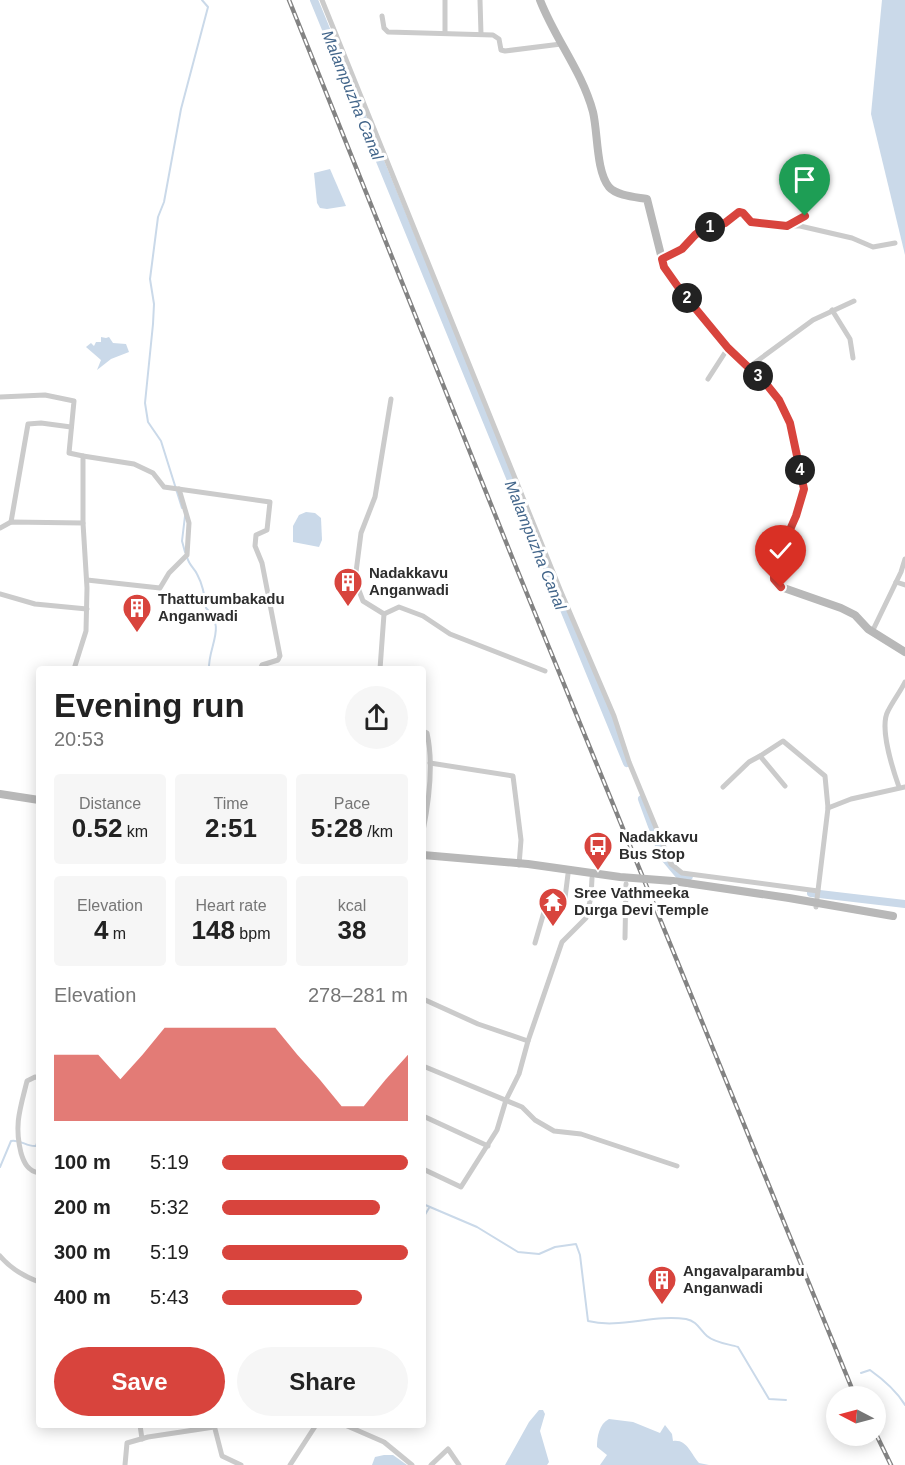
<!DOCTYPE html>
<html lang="en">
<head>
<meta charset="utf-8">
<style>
  :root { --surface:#fff; --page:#f6f6f6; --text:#222; --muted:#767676; --accent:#d8443d }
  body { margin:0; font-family:Helvetica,sans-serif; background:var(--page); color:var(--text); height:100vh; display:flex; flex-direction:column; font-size:22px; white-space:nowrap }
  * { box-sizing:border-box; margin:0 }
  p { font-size:20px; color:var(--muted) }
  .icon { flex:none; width:33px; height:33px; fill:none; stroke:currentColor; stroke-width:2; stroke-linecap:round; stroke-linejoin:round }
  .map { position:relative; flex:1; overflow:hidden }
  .drawer { position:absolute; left:36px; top:666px; width:390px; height:762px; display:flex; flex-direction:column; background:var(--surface); border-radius:6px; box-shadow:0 3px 15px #0003 }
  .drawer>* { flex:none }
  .needle { width:39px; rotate:276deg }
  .tools { position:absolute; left:826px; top:1386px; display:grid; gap:12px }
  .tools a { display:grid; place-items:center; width:60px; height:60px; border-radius:50%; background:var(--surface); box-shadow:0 3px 15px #0003; font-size:30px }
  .pin { position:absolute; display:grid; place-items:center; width:51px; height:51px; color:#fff; margin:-62px -26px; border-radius:50% 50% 50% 0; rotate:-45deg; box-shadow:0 0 6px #0007 }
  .pin .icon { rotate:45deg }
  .km { position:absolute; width:30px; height:30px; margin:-15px; border-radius:50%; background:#222; color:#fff; font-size:16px; line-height:30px; text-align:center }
  .round { display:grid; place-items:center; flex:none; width:63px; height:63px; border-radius:32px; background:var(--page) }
  .head { display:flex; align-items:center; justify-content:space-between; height:102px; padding:0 18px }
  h1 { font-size:33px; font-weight:700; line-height:45px }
  .stats { display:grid; grid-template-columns:repeat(3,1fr); gap:9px; height:102px; padding:6px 18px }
  .stats div { display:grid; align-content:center; border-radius:6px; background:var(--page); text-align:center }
  .stats b { font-size:26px; font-weight:700 }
  .stats small { font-size:16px; font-weight:400 }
  .stats p { font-size:16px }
  .chart { height:168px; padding:12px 18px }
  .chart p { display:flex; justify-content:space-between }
  .chart svg { width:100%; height:108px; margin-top:6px; fill:var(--accent); opacity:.7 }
  .action { display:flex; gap:12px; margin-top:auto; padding:12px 18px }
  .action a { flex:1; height:69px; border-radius:36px; background:var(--accent); color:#fff; font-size:24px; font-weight:700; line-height:69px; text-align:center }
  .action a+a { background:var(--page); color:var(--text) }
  ul { padding:0 18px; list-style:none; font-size:20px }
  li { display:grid; grid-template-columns:96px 72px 1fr; align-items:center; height:45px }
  li i { height:15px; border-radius:8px; background:var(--accent) }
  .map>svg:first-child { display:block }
</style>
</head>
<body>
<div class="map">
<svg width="905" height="1465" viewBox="0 0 905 1465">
  <rect width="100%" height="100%" fill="#fff"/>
  <g fill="#cad9e9">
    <polygon points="882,0 905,0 905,255 871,114"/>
    <polygon points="330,169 346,206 327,209 320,208 317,203 314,173"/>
    <polygon points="101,337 106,338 109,337 113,343 126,344 129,352 111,359 97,370 101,360 86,347 91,343 94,346 96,342 101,342"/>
    <polygon points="306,512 315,513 321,518 322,540 319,547 293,542 293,526 299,515"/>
    <polygon points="539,1410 543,1410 545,1414 540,1431 549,1462 547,1465 505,1465 529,1422"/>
    <path d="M609,1419l24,3 27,11 5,-8 7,9 1,7c14,-2 18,13 26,22l10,2h-109l7,-10 -10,-8c0,-10 2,-23 12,-28z"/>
    <polygon points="384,1455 393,1455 407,1465 372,1465 375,1457"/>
  </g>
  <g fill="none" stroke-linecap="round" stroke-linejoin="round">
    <g stroke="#cad9e9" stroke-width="2">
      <polyline points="182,508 161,441 148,422 145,403 153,324 154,304 150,279 158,217 164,202 181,109 208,7 202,0"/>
      <polyline points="185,516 182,541 185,552"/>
      <path d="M187,557c2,8 7,11 10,17 6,11 8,22 9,34 21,19 2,38 3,61"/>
      <path d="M0,1167l11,-26c9,-2 16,6 25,5l3,-9"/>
      <path d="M423,1204l54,23 41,25 21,2 16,-7 21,-3 4,11 8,66c32,8 65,-7 98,-2 11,2 14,11 21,17 8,7 22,8 31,11l31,52 17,1"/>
      <polyline points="423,1218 429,1208"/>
      <path d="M861,1373l9,-3c14,10 26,20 35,35"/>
    </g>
    <g stroke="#cad9e9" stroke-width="8">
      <polyline points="314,0 627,763"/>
      <polyline points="642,799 663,856 679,875 689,876"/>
      <polyline points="811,893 905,904"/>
    </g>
    <g stroke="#cbcbcb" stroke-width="5">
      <polyline points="322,0 561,592 614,716 629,762 671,864 682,873 818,891"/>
      <polyline points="480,0 481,34"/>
      <polyline points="382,16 384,28 388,32 493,35 499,39 501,50 505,51 561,44"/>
      <polyline points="445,33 445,0"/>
      <polyline points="789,226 800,226 852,238 873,247 895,243"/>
      <path d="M662,259l20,-10 13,-14 9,-7 21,-5 14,-11 4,1 8,9c19,2 38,7 54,-6l-1,-31"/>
      <polyline points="832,310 850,339 853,358"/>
      <polyline points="749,367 813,320 854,301"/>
      <polyline points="708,379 728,348"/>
      <polyline points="0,397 45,395 74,401 69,453 83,456 83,523"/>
      <polyline points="83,456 134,464 153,473 164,487 270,502 267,530 256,535 255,546 262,563 280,656 278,660 262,665 260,669"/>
      <polyline points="11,522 28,424 41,423 71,427"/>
      <polyline points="0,528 11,522 83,523 87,588 86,631 74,669"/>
      <polyline points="87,580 160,588 169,573 187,555 189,523 179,489"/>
      <polyline points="896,582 905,585"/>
      <polyline points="0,594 35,604 87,609"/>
      <polyline points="384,614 399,607 423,616 450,634 545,671"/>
      <polyline points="872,632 901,572 905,559"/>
      <polyline points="380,669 384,614 363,601 355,580 361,533 375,497 391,399"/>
      <path d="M423,731l4,2c7,31 2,68 -4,98"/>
      <polyline points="430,763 513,776 521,840 519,865"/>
      <polyline points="785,786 760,756 783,741 825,776 828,808 816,907"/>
      <polyline points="723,787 749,762 760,756"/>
      <path d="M899,787c-6,-17 -20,-60 -11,-76 5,-10 12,-19 17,-29"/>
      <polyline points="828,808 851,799 905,787"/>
      <polyline points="625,938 626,884"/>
      <polyline points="535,943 544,912 565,898 568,874"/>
      <polyline points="423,999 478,1024 528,1041 519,1074 506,1100 497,1130 461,1187 423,1169"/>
      <polyline points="528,1041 562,942 586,918 591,897 592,878"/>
      <polyline points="423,1066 522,1107 535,1120 554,1131 581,1134 677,1166"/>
      <path d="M39,1078l-4,-1 -8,4c-7,28 -13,44 -6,72 3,10 7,18 18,20"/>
      <polyline points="423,1116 488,1146"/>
      <path d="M0,1256c11,13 23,20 39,26"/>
      <polyline points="140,1425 142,1439"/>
      <polyline points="214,1425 222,1456 241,1465"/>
      <polyline points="345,1425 384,1442 412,1465"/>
      <polyline points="125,1465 127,1443 148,1437 214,1427"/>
      <polyline points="290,1465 316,1425"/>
      <polyline points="431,1465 448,1449 459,1465"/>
    </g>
    <g stroke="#b8b8b8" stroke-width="8">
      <path d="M540,0c15,39 42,71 53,112 5,21 3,59 16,75 8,9 27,10 38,12l17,68 16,24 51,59 36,35 12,15 11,23 14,66 -8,27 -22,50 -1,13 8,8 60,21 14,7 13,14 37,23"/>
      <polyline points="0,794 39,800"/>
    </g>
    <g stroke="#838383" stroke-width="4.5">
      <g id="rail">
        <polyline points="289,0 514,562 855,1396"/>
        <polyline points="876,1434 891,1465"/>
      </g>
    </g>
    <use href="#rail" stroke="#fff" stroke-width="2" stroke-dasharray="7" stroke-linecap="butt"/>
    <polyline stroke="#b8b8b8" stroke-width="8" points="423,855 528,864 620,877 673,881 789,898 893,916"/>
  </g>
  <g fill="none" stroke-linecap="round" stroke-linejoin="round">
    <g stroke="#fff" stroke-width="12">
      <polyline id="route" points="781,587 774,579 774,566 796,516 804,489 790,423 779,400 767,385 728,348 681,291 664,267 662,259 682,249 695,235 704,228 725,223 739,212 743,213 751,222 787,226 805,216"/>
    </g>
    <use href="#route" stroke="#d8443d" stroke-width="8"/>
  </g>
  <defs>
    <g id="building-pin" transform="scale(1.5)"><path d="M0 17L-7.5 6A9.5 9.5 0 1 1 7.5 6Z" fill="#d8443d" stroke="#fff"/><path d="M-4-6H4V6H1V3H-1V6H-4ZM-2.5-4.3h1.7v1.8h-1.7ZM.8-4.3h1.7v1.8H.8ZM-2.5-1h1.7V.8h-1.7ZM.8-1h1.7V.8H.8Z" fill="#fff"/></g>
    <g id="bus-pin" transform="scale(1.5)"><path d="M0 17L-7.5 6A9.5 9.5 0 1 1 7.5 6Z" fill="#d8443d" stroke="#fff"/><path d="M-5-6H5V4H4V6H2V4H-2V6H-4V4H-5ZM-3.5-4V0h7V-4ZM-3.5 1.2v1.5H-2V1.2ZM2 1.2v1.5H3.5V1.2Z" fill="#fff"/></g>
    <g id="temple-pin" transform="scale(1.5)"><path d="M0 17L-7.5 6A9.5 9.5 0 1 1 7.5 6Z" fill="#d8443d" stroke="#fff"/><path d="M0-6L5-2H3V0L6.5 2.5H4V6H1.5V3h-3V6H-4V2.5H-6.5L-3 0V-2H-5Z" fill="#fff"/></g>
  </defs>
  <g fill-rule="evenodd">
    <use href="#building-pin" x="348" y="582"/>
    <use href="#building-pin" x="137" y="608"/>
    <use href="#bus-pin" x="598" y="846"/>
    <use href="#temple-pin" x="553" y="902"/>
    <use href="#building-pin" x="662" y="1280"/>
  </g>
  <g text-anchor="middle" stroke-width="6" stroke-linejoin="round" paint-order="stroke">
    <g font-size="15" font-weight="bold" fill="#2e2e2e" stroke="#fff" text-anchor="start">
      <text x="369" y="578">Nadakkavu<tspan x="369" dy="17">Anganwadi</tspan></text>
      <text x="158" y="604">Thatturumbakadu<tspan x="158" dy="17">Anganwadi</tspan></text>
      <text x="619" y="842">Nadakkavu<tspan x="619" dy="17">Bus Stop</tspan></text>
      <text x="574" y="898">Sree Vathmeeka<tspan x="574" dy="17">Durga Devi Temple</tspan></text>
      <text x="683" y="1276">Angavalparambu<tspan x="683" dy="17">Anganwadi</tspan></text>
    </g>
    <g font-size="16" font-style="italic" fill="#42658a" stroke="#fff">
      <text transform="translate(353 95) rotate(68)" y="6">Malampuzha Canal</text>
      <text transform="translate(536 545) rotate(68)" y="6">Malampuzha Canal</text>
    </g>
  </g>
</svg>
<div class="tools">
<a><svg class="needle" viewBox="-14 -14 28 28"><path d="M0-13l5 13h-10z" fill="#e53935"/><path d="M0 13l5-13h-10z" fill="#767676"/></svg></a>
</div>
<div class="pin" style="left:805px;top:216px;background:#1e9e55"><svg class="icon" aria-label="arrive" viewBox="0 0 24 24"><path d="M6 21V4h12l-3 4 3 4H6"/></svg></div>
<div class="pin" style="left:781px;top:587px;background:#d93025"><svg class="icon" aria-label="check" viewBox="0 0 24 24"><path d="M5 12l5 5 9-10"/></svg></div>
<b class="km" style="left:710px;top:227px">1</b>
<b class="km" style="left:687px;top:298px">2</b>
<b class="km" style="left:758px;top:376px">3</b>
<b class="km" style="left:800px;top:470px">4</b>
<section class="drawer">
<div class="head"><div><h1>Evening run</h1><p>20:53</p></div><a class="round"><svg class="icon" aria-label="share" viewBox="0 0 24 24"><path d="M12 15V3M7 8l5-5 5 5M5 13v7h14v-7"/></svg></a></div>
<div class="stats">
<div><p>Distance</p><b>0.52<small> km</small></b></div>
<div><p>Time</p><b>2:51</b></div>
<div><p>Pace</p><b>5:28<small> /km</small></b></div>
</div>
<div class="stats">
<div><p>Elevation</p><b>4<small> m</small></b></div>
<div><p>Heart rate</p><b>148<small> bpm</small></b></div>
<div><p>kcal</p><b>38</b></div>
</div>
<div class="chart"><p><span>Elevation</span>278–281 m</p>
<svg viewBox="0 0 160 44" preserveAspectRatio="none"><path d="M0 44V17L10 17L20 17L30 27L40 17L50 6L60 6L70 6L80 6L90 6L100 6L110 17L120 27L130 38L140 38L150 27L160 17V44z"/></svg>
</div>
<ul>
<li><b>100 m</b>5:19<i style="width:100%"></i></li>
<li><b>200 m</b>5:32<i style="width:85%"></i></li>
<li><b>300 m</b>5:19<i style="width:100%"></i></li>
<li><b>400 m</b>5:43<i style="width:75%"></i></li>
</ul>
<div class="action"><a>Save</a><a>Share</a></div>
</section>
</div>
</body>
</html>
